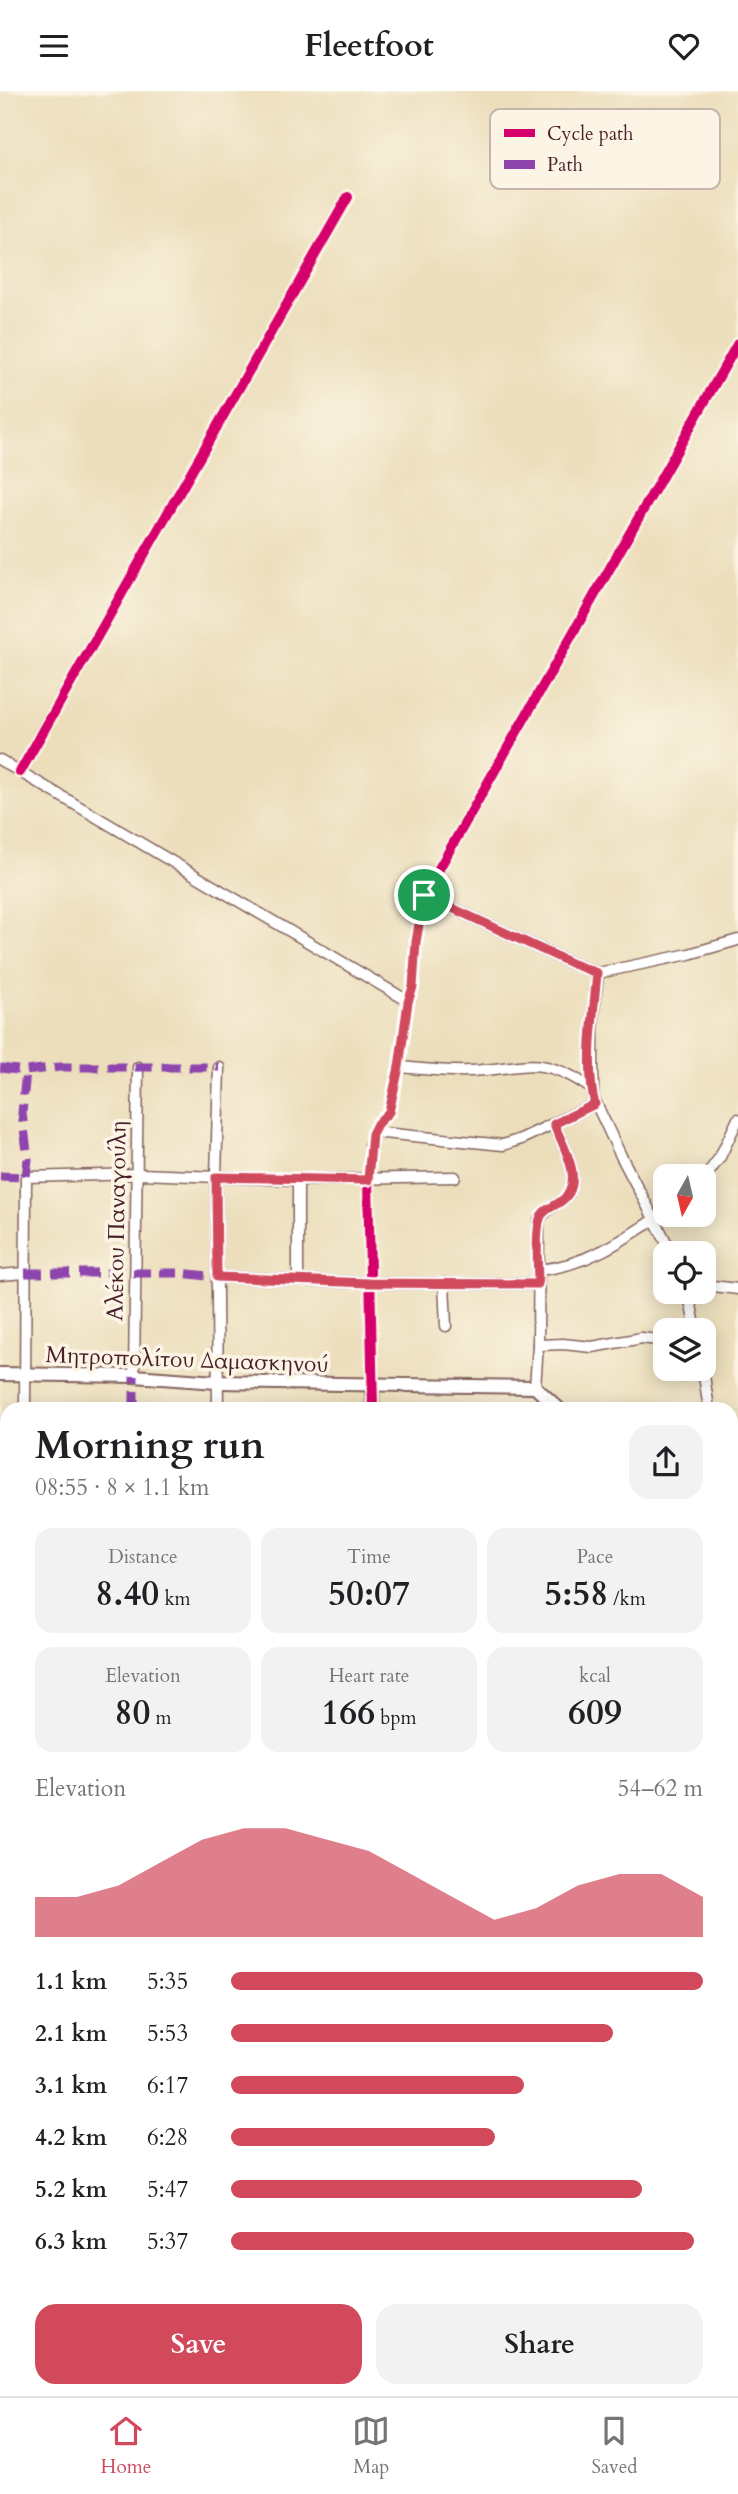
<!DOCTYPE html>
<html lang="en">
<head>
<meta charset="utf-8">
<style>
  :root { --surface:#fff; --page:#f2f2f2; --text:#202124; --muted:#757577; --line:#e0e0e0; --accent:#d1495b }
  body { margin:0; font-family:Cardo,serif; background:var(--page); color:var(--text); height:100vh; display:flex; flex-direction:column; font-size:26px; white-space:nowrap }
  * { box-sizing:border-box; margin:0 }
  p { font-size:23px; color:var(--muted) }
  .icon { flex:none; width:38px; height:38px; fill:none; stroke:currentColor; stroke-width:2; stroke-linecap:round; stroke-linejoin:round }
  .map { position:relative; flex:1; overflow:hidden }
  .sheet { position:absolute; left:0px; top:1311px; width:738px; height:996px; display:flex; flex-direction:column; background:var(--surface); border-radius:21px 21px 0 0; box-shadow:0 4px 18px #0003 }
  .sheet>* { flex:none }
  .needle { width:46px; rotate:188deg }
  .tools { position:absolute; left:653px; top:1073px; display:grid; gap:14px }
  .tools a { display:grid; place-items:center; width:63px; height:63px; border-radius:14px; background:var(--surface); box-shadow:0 4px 18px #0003; font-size:35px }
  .pin { position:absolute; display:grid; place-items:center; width:60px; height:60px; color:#fff; margin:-30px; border:4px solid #fff; border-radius:50%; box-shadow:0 2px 7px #0007 }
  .round { display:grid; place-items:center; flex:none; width:74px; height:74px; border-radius:21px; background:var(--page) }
  .summary { display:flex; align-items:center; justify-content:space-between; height:119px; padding:0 35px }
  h1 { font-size:38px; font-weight:700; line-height:52px }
  .stats { display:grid; grid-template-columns:repeat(3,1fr); gap:10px; height:119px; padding:7px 35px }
  .stats div { display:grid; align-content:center; border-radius:18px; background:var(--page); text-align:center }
  .stats b { font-size:35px; font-weight:700 }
  .stats small { font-size:19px; font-weight:400 }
  .stats p { font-size:19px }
  .chart { height:196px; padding:14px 35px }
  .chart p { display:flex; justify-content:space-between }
  .chart svg { width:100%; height:126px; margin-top:7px; fill:var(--accent); opacity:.7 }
  .button { display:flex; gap:14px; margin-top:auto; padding:14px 35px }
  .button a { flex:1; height:80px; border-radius:21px; background:var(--accent); color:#fff; font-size:28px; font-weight:700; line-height:80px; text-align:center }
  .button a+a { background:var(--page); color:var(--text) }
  ul { padding:0 35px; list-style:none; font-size:23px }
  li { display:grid; grid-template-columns:112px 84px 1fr; align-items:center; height:52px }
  li i { height:18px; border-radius:9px; background:var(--accent) }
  header { display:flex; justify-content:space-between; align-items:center; height:91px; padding:0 35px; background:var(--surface); font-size:32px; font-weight:700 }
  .dock { display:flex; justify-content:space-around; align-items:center; height:98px; border-top:2px solid var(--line); background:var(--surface); font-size:19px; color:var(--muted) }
  .dock a { display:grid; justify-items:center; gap:4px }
  .dock .on { color:var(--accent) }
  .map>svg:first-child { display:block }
</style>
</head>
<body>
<header><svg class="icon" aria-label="menu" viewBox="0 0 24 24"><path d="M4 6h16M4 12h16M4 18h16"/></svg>Fleetfoot<svg class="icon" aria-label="heart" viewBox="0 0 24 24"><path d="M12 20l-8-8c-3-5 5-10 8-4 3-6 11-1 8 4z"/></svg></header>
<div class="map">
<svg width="738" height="2305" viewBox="0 0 738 2305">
  <rect width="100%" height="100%" fill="#fcf5e5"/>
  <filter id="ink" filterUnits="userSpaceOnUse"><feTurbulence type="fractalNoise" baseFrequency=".0143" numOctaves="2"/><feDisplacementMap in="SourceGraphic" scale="14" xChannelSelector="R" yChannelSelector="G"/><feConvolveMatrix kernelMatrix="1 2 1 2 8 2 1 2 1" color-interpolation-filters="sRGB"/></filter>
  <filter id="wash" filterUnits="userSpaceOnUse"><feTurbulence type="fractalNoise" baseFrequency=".00686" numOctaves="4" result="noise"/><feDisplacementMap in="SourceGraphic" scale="28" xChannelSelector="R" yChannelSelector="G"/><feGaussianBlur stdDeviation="1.57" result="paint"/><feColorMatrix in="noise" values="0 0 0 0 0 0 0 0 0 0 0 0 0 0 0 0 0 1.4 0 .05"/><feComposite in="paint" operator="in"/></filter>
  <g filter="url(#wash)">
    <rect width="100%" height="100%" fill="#ecdebb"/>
    <g fill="#80d99e" stroke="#657c64" stroke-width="2">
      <rect x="0" y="1590" width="7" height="58"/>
      <polygon points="7,2248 7,2300 683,2300 683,2305 0,2305 0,2249"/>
    </g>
  </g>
  <g filter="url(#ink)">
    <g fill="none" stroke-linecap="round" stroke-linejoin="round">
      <g stroke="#83625d" stroke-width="13">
        <g id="minor">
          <polyline points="0,669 408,910"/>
          <polyline points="20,681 348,106"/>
          <polyline points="424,804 573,873 598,882 608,880 689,863 738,849"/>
          <polyline points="598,882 593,928 593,1006 621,1065 672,1162"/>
          <path d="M399,976c24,2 48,5 72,4 55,-3 70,-18 121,18"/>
          <polyline points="373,1041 503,1054 521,1048 595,1013"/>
          <polyline points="704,1088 720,1066 738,1028"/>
          <path d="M538,1179c49,-4 88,-32 127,-58"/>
          <polyline points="0,1184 25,1182"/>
          <polyline points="217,1186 369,1192 538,1193"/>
          <polyline points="298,1189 298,1089"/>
          <polyline points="444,1192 446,1235"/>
          <polyline points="704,1194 738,1198"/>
          <polyline points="688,1200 696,1239"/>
          <polyline points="538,1254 563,1253 592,1256 642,1247 665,1250"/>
          <polyline points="703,1278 709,1318"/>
          <polyline points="134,1285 138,976"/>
          <polyline points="372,1294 368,1089 370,1052 375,1036 389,1021 399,976 408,910 413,896 416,851 424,804 738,252"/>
          <path d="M535,1296l3,-42 1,-125c6,-11 17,-14 26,-22 19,-19 -3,-54 -11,-74"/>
          <polyline points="25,1318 26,1086 141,1083 298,1089 455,1086"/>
          <polyline points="218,1318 216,1086 219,976"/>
          <polyline points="0,1416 7,1416"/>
          <polyline points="732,1421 738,1475"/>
          <polyline points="0,1522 7,1522"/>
          <polyline points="732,1561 738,1559"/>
          <polyline points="0,1654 7,1654"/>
          <polyline points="732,1738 738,1738"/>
          <polyline points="0,1755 7,1754"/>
          <polyline points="734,1911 738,1826"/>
          <polyline points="0,1920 7,1921"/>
          <polyline points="0,1995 7,1996"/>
          <polyline points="732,2053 738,2054"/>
          <polyline points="0,2060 7,2060"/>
          <polyline points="0,2151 7,2150"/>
          <polyline points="0,2244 7,2244"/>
        </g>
      </g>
      <g stroke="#83625d" stroke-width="16">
        <g id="tertiary">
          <polyline points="0,1283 134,1285 217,1291 535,1296 559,1318"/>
          <polyline points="372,1294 373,1318"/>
          <polyline points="732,1500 738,1496"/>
          <polyline points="732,1512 738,1524"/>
        </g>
      </g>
      <g stroke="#83625d" stroke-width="19">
        <g id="primary">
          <polyline points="732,1615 738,1612"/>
          <polyline points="0,1803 7,1802"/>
        </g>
      </g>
      <use href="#minor" stroke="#fff" stroke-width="10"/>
      <use href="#tertiary" stroke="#fff" stroke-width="12"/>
      <use href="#primary" stroke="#fff" stroke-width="16"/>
      <g stroke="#4a1f2b" stroke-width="2.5" stroke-dasharray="10 5" stroke-linecap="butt">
        <polyline points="732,1575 738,1572"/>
        <polyline points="0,1771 7,1769"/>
      </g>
      <g stroke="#8e44ad" stroke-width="9" stroke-dasharray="18 9" stroke-linecap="butt">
        <polyline points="0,977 26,980 60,976 219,976"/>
        <polyline points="0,1085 26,1086 28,1068 22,1022 26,980"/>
        <polyline points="25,1182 179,1182 217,1186"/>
        <polyline points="134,1318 134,1285"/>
        <polyline points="0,1586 7,1586"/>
      </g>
      <g stroke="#fcf5e5" stroke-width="15">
        <g id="cycleway">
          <polyline points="20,681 348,106"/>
          <polyline points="373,1318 368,1089 372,1043 377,1033 389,1021 399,976 408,910 413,896 416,851 424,804 738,252"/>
        </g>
      </g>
      <use href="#cycleway" stroke="#d6006c" stroke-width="10"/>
    </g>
  </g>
  <g fill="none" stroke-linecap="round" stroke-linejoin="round" filter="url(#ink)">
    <g stroke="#fff" stroke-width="14">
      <path id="route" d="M424,804l149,69 24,9c-3,35 -12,98 -2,131l-41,20c9,22 33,60 6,78 -7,5 -18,8 -20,17 -5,14 -2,49 -2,65l-169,-1 -152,-6 -1,-100 152,3 4,-46 5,-10 12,-12 10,-45 9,-65 5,-15 3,-45z"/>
    </g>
    <use href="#route" stroke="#d1495b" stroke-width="9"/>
  </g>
  <g text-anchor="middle" stroke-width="7" stroke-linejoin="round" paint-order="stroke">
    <g font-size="23" fill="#4a1f2b" stroke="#fcf5e5">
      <text transform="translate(116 1130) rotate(-89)" y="8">Αλέκου Παναγούλη</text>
      <text transform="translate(187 1268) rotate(2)" y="8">Μητροπολίτου Δαμασκηνού</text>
    </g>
  </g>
  <rect x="490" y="18" width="230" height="80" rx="10" fill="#fcf5e5" stroke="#c7b5ad" stroke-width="2"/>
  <rect x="504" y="38" width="31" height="8" fill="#d6006c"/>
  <rect x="504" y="69" width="31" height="9" fill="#8e44ad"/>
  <g font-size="19" fill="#4a1f2b">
    <text x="547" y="49">Cycle path</text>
    <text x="547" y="80">Path</text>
  </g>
</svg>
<div class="tools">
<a><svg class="needle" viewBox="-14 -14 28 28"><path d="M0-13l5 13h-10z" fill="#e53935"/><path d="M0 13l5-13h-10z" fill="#757577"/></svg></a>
<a><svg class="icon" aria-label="locate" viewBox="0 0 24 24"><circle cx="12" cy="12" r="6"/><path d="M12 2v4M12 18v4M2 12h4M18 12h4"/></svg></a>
<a><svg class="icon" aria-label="layers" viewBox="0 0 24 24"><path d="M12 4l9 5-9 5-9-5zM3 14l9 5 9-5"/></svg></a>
</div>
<div class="pin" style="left:424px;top:804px;background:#1e9e55"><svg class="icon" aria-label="arrive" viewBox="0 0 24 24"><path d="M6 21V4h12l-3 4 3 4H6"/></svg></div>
<section class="sheet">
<div class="summary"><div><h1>Morning run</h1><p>08:55 · 8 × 1.1 km</p></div><a class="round"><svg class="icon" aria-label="share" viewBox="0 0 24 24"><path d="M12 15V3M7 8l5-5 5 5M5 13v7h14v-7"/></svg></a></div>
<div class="stats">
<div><p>Distance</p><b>8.40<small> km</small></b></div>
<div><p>Time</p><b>50:07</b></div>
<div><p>Pace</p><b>5:58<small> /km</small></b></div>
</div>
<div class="stats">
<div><p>Elevation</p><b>80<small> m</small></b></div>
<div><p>Heart rate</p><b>166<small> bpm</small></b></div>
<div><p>kcal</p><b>609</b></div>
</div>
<div class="chart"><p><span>Elevation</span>54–62 m</p>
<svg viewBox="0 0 160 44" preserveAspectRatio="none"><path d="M0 44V30L10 30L20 26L30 18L40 10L50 6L60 6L70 10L80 14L90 22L100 30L110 38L120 34L130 26L140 22L150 22L160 30V44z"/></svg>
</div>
<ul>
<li><b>1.1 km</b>5:35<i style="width:100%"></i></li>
<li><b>2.1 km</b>5:53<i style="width:81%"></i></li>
<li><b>3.1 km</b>6:17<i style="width:62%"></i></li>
<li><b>4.2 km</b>6:28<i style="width:56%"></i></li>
<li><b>5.2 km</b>5:47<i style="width:87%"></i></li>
<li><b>6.3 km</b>5:37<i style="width:98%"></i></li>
</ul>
<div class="button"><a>Save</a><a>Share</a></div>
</section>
</div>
<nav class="dock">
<a class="on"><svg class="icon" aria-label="home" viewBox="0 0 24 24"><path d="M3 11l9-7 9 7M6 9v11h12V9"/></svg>Home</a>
<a><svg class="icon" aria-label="map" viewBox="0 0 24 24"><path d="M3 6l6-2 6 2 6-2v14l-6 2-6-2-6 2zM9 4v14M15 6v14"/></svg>Map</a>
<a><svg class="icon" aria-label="saved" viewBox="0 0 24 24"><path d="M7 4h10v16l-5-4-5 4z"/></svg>Saved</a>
</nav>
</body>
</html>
